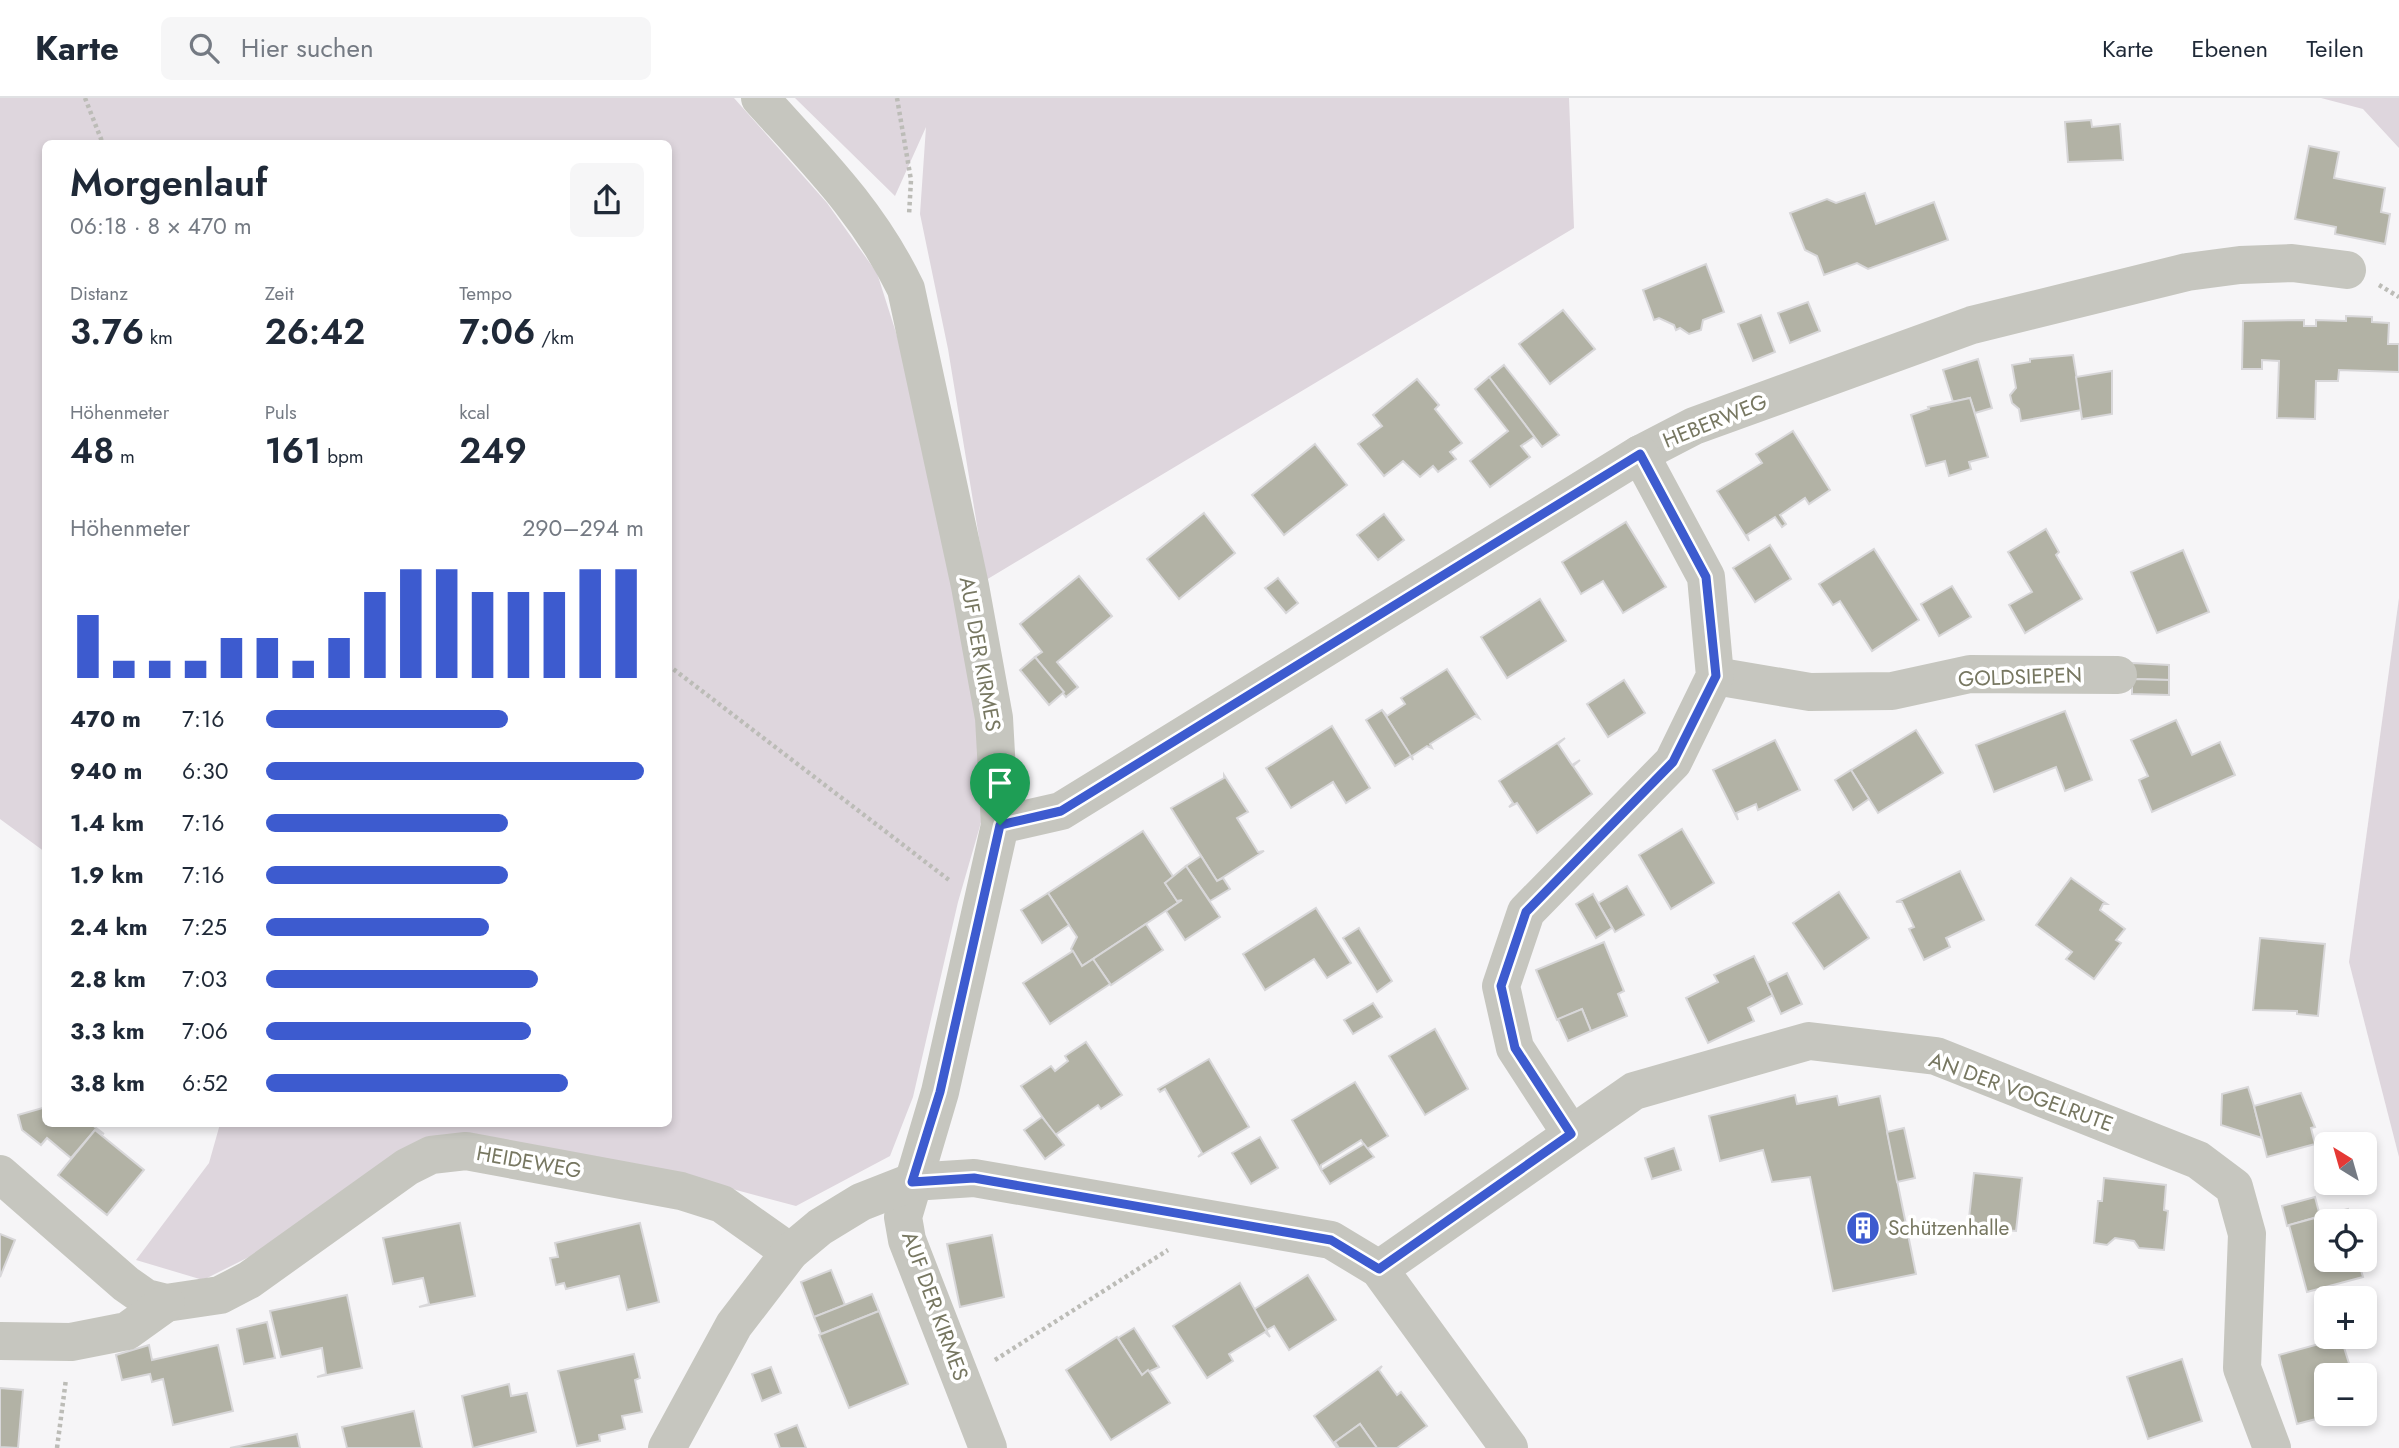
<!DOCTYPE html>
<html lang="de">
<head>
<meta charset="utf-8">
<style>
  :root { --surface:#fff; --page:#f6f6f7; --text:#1f2937; --muted:#747a83; --line:#e0e1e3; --accent:#3d5bcf }
  body { margin:0; font-family:Jost,sans-serif; background:var(--page); color:var(--text); height:100vh; display:flex; flex-direction:column; font-size:26px; white-space:nowrap }
  * { box-sizing:border-box; margin:0 }
  p { font-size:23px; color:var(--muted) }
  .icon { flex:none; width:38px; height:38px; fill:none; stroke:currentColor; stroke-width:2; stroke-linecap:round; stroke-linejoin:round }
  .map { position:relative; flex:1; overflow:hidden }
  .sheet { position:absolute; left:42px; top:42px; width:630px; height:987px; display:flex; flex-direction:column; background:var(--surface); border-radius:10px; box-shadow:0 4px 10px #0003 }
  .sheet>* { flex:none }
  .needle { width:46px; rotate:323deg }
  .controls { position:absolute; left:2314px; top:1034px; display:grid; gap:14px }
  .controls a { display:grid; place-items:center; width:63px; height:63px; border-radius:10px; background:var(--surface); box-shadow:0 4px 10px #0003; font-size:35px }
  .pin { position:absolute; display:grid; place-items:center; width:60px; height:60px; color:#fff; margin:-72px -30px; border-radius:50% 50% 50% 0; rotate:-45deg; box-shadow:0 0 7px #0007 }
  .pin .icon { rotate:45deg }
  .round { display:grid; place-items:center; flex:none; width:74px; height:74px; border-radius:10px; background:var(--page) }
  .summary { display:flex; align-items:center; justify-content:space-between; height:119px; padding:0 28px }
  h1 { font-size:38px; font-weight:600; line-height:52px }
  .stats { display:grid; grid-template-columns:repeat(3,1fr); gap:10px; height:119px; padding:7px 28px }
  .stats div { display:grid; align-content:center }
  .stats b { font-size:35px; font-weight:600 }
  .stats small { font-size:19px; font-weight:400 }
  .stats p { font-size:19px }
  .chart { height:196px; padding:14px 28px }
  .chart p { display:flex; justify-content:space-between }
  .chart svg { width:100%; height:126px; margin-top:7px; stroke:var(--accent); stroke-width:6 }
  ul { padding:0 28px; list-style:none; font-size:23px }
  li { display:grid; grid-template-columns:112px 84px 1fr; align-items:center; height:52px }
  li i { height:18px; border-radius:9px; background:var(--accent) }
  header { display:flex; align-items:center; gap:42px; box-sizing:border-box; height:98px; padding:0 35px; background:var(--surface); border-bottom:2px solid var(--line) }
  header strong { font-size:33px }
  nav { display:flex; gap:38px; margin-inline-start:auto; font-size:24px }
  .search { width:490px; height:63px; background:var(--page); display:flex; align-items:center; gap:18px; box-sizing:border-box; padding:0 24px; border-radius:10px; color:var(--muted); font-size:26px }
  .map>svg:first-child { display:block }
</style>
</head>
<body>
<header>
<strong>Karte</strong>
<div class="search"><svg class="icon" aria-label="search" viewBox="0 0 24 24"><circle cx="10" cy="10" r="6"/><path d="M15 15l6 6"/></svg>Hier suchen</div>
<nav><a>Karte</a><a>Ebenen</a><a>Teilen</a></nav>
</header>
<div class="map">
<svg width="2399" height="1350" viewBox="0 0 2399 1350">
  <rect width="100%" height="100%" fill="#f6f5f7"/>
  <g fill="#ded6dd">
    <polygon points="0,0 734,0 827,105 877,175 913,288 978,623 982,721 958,804 913,999 890,1058 796,1108 725,1089 441,1044 271,1148 203,1182 136,1162 209,1065 220,1026 668,1026 668,46 46,46 45,754 0,721"/>
    <polygon points="795,0 1569,0 1574,130 986,482 948,251 920,116 926,29 895,98"/>
    <polygon points="2321,0 2399,0 2399,50 2363,11"/>
    <polygon points="2399,500 2399,1059 2349,864"/>
  </g>
  <g fill="#b2b2a5" stroke="#d8d7d9" stroke-width="2">
    <polygon points="2091,22 2092,29 2120,26 2123,62 2068,64 2065,24"/>
    <polygon points="2309,48 2339,54 2334,80 2385,90 2381,114 2390,116 2385,146 2335,136 2336,129 2295,121"/>
    <polygon points="1865,95 1876,126 1934,104 1948,142 1868,171 1857,165 1824,177 1817,158 1805,152 1790,115 1827,101 1836,105"/>
    <polygon points="1706,166 1724,214 1703,222 1701,232 1689,236 1680,230 1676,232 1674,227 1659,220 1654,222 1643,192"/>
    <polygon points="1808,204 1820,233 1790,245 1778,215"/>
    <polygon points="1563,212 1595,251 1550,286 1519,246"/>
    <polygon points="1761,217 1775,254 1753,263 1738,226"/>
    <polygon points="2346,218 2372,219 2372,224 2389,225 2388,246 2399,246 2399,274 2339,272 2338,283 2316,283 2315,321 2277,320 2279,263 2262,262 2262,271 2242,271 2243,223 2304,222 2304,228 2316,228 2316,222 2346,223"/>
    <polygon points="2073,257 2082,312 2021,323 2019,311 2012,305 2010,297 2016,290 2012,267 2030,264 2030,261"/>
    <polygon points="1978,261 1992,310 1975,315 1970,300 1953,304 1943,272"/>
    <polygon points="1504,267 1559,337 1542,349 1489,279"/>
    <polygon points="2112,273 2112,316 2082,321 2076,279"/>
    <polygon points="1489,279 1542,349 1534,339 1521,348 1530,359 1490,389 1470,363 1508,333 1475,291"/>
    <polygon points="1417,281 1439,307 1435,311 1462,345 1450,354 1456,361 1438,374 1433,368 1420,379 1403,363 1384,378 1358,346 1382,328 1373,317"/>
    <polygon points="1970,300 1988,359 1969,364 1971,371 1949,378 1945,363 1926,368 1911,317 1929,311 1928,309"/>
    <polygon points="1793,333 1830,392 1809,406 1805,400 1780,417 1786,426 1782,429 1775,419 1747,437 1749,443 1717,393 1762,365 1756,356"/>
    <polygon points="1315,346 1347,387 1284,437 1252,397"/>
    <polygon points="1204,415 1235,455 1179,501 1147,461"/>
    <polygon points="1384,416 1404,442 1378,462 1357,437"/>
    <polygon points="1626,424 1666,489 1623,515 1603,483 1581,496 1562,464"/>
    <polygon points="2046,431 2059,454 2056,457 2082,501 2025,535 2009,507 2032,494 2008,454"/>
    <polygon points="1770,447 1791,481 1755,504 1733,470"/>
    <polygon points="1874,451 1919,522 1872,553 1840,503 1833,507 1819,486"/>
    <polygon points="2183,452 2209,514 2157,535 2131,474"/>
    <polygon points="1079,478 1112,518 1057,564 1078,589 1066,599 1035,559 1042,554 1020,526"/>
    <polygon points="1278,480 1298,505 1286,515 1265,490"/>
    <polygon points="1952,488 1971,519 1939,538 1921,506"/>
    <polygon points="1540,501 1566,543 1507,580 1481,539"/>
    <polygon points="1035,559 1064,594 1049,607 1020,572"/>
    <polygon points="2132,565 2169,567 2169,582 2132,581"/>
    <polygon points="1447,571 1479,620 1475,618 1430,646 1432,650 1427,648 1412,658 1413,662 1382,612 1387,618 1405,606 1401,600"/>
    <polygon points="2132,581 2169,582 2169,597 2132,596"/>
    <polygon points="1624,582 1645,615 1608,639 1587,606"/>
    <polygon points="1382,612 1411,658 1395,668 1366,622"/>
    <polygon points="2065,613 2092,682 2065,693 2056,669 1994,694 1976,647"/>
    <polygon points="2176,622 2192,657 2220,644 2235,677 2152,714 2139,682 2148,678 2131,642"/>
    <polygon points="1332,628 1370,690 1346,705 1333,684 1291,710 1266,670"/>
    <polygon points="1916,632 1943,675 1878,715 1851,672"/>
    <polygon points="1565,640 1558,646 1572,667 1580,662 1573,668 1592,696 1537,735 1517,705 1509,709 1513,705 1499,683"/>
    <polygon points="1775,642 1800,692 1758,712 1756,706 1736,715 1738,722 1713,672"/>
    <polygon points="1851,672 1869,701 1853,712 1835,682"/>
    <polygon points="1224,677 1248,714 1237,720 1258,754 1264,753 1217,783 1171,710 1224,680"/>
    <polygon points="1682,731 1714,785 1671,811 1639,757"/>
    <polygon points="1143,733 1174,780 1165,785 1177,803 1182,802 1082,868 1071,851 1077,839 1048,795"/>
    <polygon points="1201,758 1217,783 1223,780 1230,791 1210,803 1186,768"/>
    <polygon points="1186,768 1220,819 1185,842 1166,813 1182,802 1177,803 1165,785"/>
    <polygon points="1960,773 1984,822 1946,840 1950,849 1924,862 1909,831 1914,829 1902,804 1896,804"/>
    <polygon points="2071,780 2107,806 2103,806 2100,812 2125,831 2116,842 2121,845 2094,881 2066,861 2072,854 2036,827"/>
    <polygon points="1627,788 1644,817 1615,834 1598,805"/>
    <polygon points="1839,794 1869,840 1824,871 1793,825"/>
    <polygon points="1048,795 1069,827 1042,845 1021,812"/>
    <polygon points="1593,796 1612,830 1596,840 1576,806"/>
    <polygon points="1316,810 1351,865 1327,880 1314,861 1265,892 1243,856"/>
    <polygon points="1146,826 1163,852 1111,887 1093,861"/>
    <polygon points="1359,830 1392,883 1377,894 1343,840"/>
    <polygon points="2260,840 2325,846 2318,918 2297,916 2297,913 2253,912"/>
    <polygon points="1604,844 1624,893 1618,896 1627,918 1591,933 1582,911 1557,922 1536,872"/>
    <polygon points="1073,853 1082,868 1093,861 1110,886 1050,926 1023,885"/>
    <polygon points="1754,858 1773,897 1748,910 1754,923 1708,945 1686,900 1718,884 1714,877"/>
    <polygon points="1787,875 1802,906 1781,916 1767,885"/>
    <polygon points="1373,905 1382,919 1353,936 1344,922"/>
    <polygon points="1582,911 1591,933 1568,943 1558,921"/>
    <polygon points="1435,931 1468,991 1425,1017 1389,958"/>
    <polygon points="1086,944 1122,997 1101,1011 1098,1007 1055,1037 1021,988 1051,968 1055,973 1068,963 1065,958"/>
    <polygon points="1209,961 1249,1029 1198,1059 1202,1055 1165,991 1160,994 1158,991"/>
    <polygon points="1355,984 1388,1038 1367,1051 1361,1042 1321,1067 1321,1072 1292,1022"/>
    <polygon points="2248,989 2254,1008 2262,1040 2221,1027 2222,996"/>
    <polygon points="2301,995 2315,1029 2311,1030 2315,1046 2267,1059 2254,1008"/>
    <polygon points="1795,997 1797,1006 1837,998 1839,1007 1880,998 1916,1176 1833,1193 1810,1079 1772,1084 1763,1052 1720,1063 1709,1018"/>
    <polygon points="46,1009 46,1026 91,1026 104,1036 95,1032 71,1060 47,1040 41,1047 22,1032 18,1017"/>
    <polygon points="1042,1019 1064,1047 1045,1061 1024,1032"/>
    <polygon points="1904,1030 1915,1080 1897,1084 1887,1034"/>
    <polygon points="95,1032 144,1072 107,1117 58,1077"/>
    <polygon points="1260,1039 1278,1070 1251,1086 1232,1055"/>
    <polygon points="1364,1046 1374,1059 1330,1086 1321,1072"/>
    <polygon points="1674,1050 1681,1072 1652,1081 1645,1060"/>
    <polygon points="1974,1075 2022,1080 2016,1133 1968,1129"/>
    <polygon points="2104,1080 2166,1087 2164,1112 2168,1113 2164,1152 2139,1150 2134,1143 2115,1140 2107,1147 2094,1145 2098,1103 2102,1103"/>
    <polygon points="2315,1099 2320,1118 2287,1128 2282,1108"/>
    <polygon points="2348,1111 2352,1124 2326,1124 2326,1162 2358,1162 2363,1179 2307,1194 2289,1127"/>
    <polygon points="460,1125 475,1198 419,1209 429,1206 423,1180 393,1186 383,1140"/>
    <polygon points="640,1125 659,1204 627,1212 619,1178 566,1191 564,1185 556,1187 550,1160 558,1159 555,1145"/>
    <polygon points="0,1136 15,1142 0,1179"/>
    <polygon points="992,1137 1004,1199 960,1209 947,1146"/>
    <polygon points="831,1172 845,1207 814,1219 801,1184"/>
    <polygon points="1308,1177 1336,1222 1289,1252 1274,1228 1267,1232 1253,1212"/>
    <polygon points="1240,1185 1270,1239 1265,1234 1229,1256 1233,1263 1207,1280 1173,1228"/>
    <polygon points="872,1196 879,1213 821,1236 814,1219"/>
    <polygon points="347,1197 362,1270 317,1279 326,1276 322,1250 281,1259 270,1213"/>
    <polygon points="879,1213 908,1286 849,1310 819,1237"/>
    <polygon points="267,1224 275,1260 244,1266 237,1231"/>
    <polygon points="1134,1230 1159,1269 1142,1277 1118,1240"/>
    <polygon points="1117,1239 1142,1277 1148,1272 1170,1305 1111,1342 1066,1272"/>
    <polygon points="2341,1240 2353,1278 2326,1278 2326,1316 2335,1316 2297,1326 2279,1257"/>
    <polygon points="149,1247 152,1262 218,1247 233,1313 173,1327 163,1281 152,1284 150,1276 122,1282 116,1257"/>
    <polygon points="634,1256 640,1280 635,1282 642,1314 622,1318 625,1331 599,1337 600,1343 577,1348 558,1273"/>
    <polygon points="2182,1261 2202,1323 2148,1341 2127,1279"/>
    <polygon points="1382,1268 1379,1272 1397,1297 1401,1294 1427,1328 1397,1350 1377,1350 1360,1326 1335,1344 1337,1350 1314,1318"/>
    <polygon points="771,1269 781,1295 762,1303 752,1276"/>
    <polygon points="509,1286 511,1298 527,1295 536,1334 473,1350 462,1298"/>
    <polygon points="0,1290 23,1292 18,1350 0,1349"/>
    <polygon points="414,1313 422,1350 347,1350 342,1329"/>
    <polygon points="1360,1326 1377,1350 1339,1350 1335,1344"/>
    <polygon points="797,1327 806,1350 780,1350 775,1336"/>
    <polygon points="297,1336 300,1350 230,1350"/>
  </g>
  <g fill="none" stroke-linecap="round" stroke-linejoin="round">
    <g stroke="#bcbcb7" stroke-width="4.5" stroke-dasharray="3.5 3.5" stroke-linecap="butt">
      <polyline points="85,0 103,46"/>
      <polyline points="897,0 911,82 909,117"/>
      <polyline points="2379,187 2399,199"/>
      <polyline points="668,567 949,782"/>
      <polyline points="995,1262 1168,1152"/>
      <polyline points="57,1350 66,1281"/>
    </g>
    <g stroke="#c6c6bf" stroke-width="38">
      <path d="M760,0c57,63 109,114 146,191l64,297 24,132 6,107 -60,267 -37,125 4,23 81,208"/>
      <polyline points="1715,578 1810,594 1892,593 1970,576 2118,577"/>
      <polyline points="1000,727 1061,713 1640,356 1694,328 1972,227 2187,174 2240,167 2292,165 2347,172"/>
      <polyline points="1571,1036 1515,950 1501,888 1526,814 1673,664 1715,578 1706,479 1640,356"/>
      <polyline points="0,1076 126,1186 146,1200 166,1205 220,1197 249,1182 407,1069 431,1057 466,1053 681,1093 722,1106 790,1154"/>
      <polyline points="1379,1171 1634,993 1809,943 1936,958 2198,1062 2234,1089 2247,1136 2242,1270 2272,1350"/>
      <polyline points="0,1243 71,1244 127,1233 166,1205"/>
      <polyline points="667,1350 734,1227 790,1154 820,1129 861,1104 912,1084 974,1080 1331,1142 1379,1171 1509,1350"/>
    </g>
  </g>
  <g fill="none" stroke-linecap="round" stroke-linejoin="round">
    <g stroke="#fff" stroke-width="14">
      <polygon id="route" points="1640,356 1706,479 1716,578 1673,664 1526,814 1501,888 1515,950 1571,1036 1379,1171 1331,1142 974,1080 912,1084 940,994 1000,727 1061,713"/>
    </g>
    <use href="#route" stroke="#3d5bcf" stroke-width="9"/>
  </g>
  <defs>
    <g id="building-disc" transform="scale(1.75)"><circle r="9.5" fill="#3d5bcf" stroke="#fff"/><path d="M-4-6H4V6H1V3H-1V6H-4ZM-2.5-4.3h1.7v1.8h-1.7ZM.8-4.3h1.7v1.8H.8ZM-2.5-1h1.7V.8h-1.7ZM.8-1h1.7V.8H.8Z" fill="#fff"/></g>
  </defs>
  <g fill-rule="evenodd">
    <use href="#building-disc" x="1863" y="1130"/>
  </g>
  <g text-anchor="middle" stroke-width="7" stroke-linejoin="round" paint-order="stroke">
    <g font-size="21" fill="#777761" stroke="#fff">
      <text transform="translate(1715 323) rotate(-22)" y="7">HEBERWEG</text>
      <text transform="translate(980 556) rotate(80)" y="7">AUF DER KIRMES</text>
      <text transform="translate(2020 579) rotate(-2)" y="7">GOLDSIEPEN</text>
      <text transform="translate(2021 994) rotate(20)" y="7">AN DER VOGELRUTE</text>
      <text transform="translate(529 1064) rotate(10)" y="7">HEIDEWEG</text>
      <text transform="translate(935 1208) rotate(70)" y="7">AUF DER KIRMES</text>
    </g>
    <g font-size="21" fill="#777761" stroke="#fff" text-anchor="start">
      <text x="1888" y="1137">Schützenhalle</text>
    </g>
  </g>
</svg>
<div class="controls">
<a><svg class="needle" viewBox="-14 -14 28 28"><path d="M0-13l5 13h-10z" fill="#e53935"/><path d="M0 13l5-13h-10z" fill="#747a83"/></svg></a>
<a><svg class="icon" aria-label="locate" viewBox="0 0 24 24"><circle cx="12" cy="12" r="6"/><path d="M12 2v4M12 18v4M2 12h4M18 12h4"/></svg></a>
<a>+</a>
<a>−</a>
</div>
<div class="pin" style="left:1000px;top:727px;background:#1e9e55"><svg class="icon" aria-label="arrive" viewBox="0 0 24 24"><path d="M6 21V4h12l-3 4 3 4H6"/></svg></div>
<section class="sheet">
<div class="summary"><div><h1>Morgenlauf</h1><p>06:18 · 8 × 470 m</p></div><a class="round"><svg class="icon" aria-label="share" viewBox="0 0 24 24"><path d="M12 15V3M7 8l5-5 5 5M5 13v7h14v-7"/></svg></a></div>
<div class="stats">
<div><p>Distanz</p><b>3.76<small> km</small></b></div>
<div><p>Zeit</p><b>26:42</b></div>
<div><p>Tempo</p><b>7:06<small> /km</small></b></div>
</div>
<div class="stats">
<div><p>Höhenmeter</p><b>48<small> m</small></b></div>
<div><p>Puls</p><b>161<small> bpm</small></b></div>
<div><p>kcal</p><b>249</b></div>
</div>
<div class="chart"><p><span>Höhenmeter</span>290–294 m</p>
<svg viewBox="0 0 160 44" preserveAspectRatio="none"><path d="M5 44V22M15 44V38M25 44V38M35 44V38M45 44V30M55 44V30M65 44V38M75 44V30M85 44V14M95 44V6M105 44V6M115 44V14M125 44V14M135 44V14M145 44V6M155 44V6"/></svg>
</div>
<ul>
<li><b>470 m</b>7:16<i style="width:64%"></i></li>
<li><b>940 m</b>6:30<i style="width:100%"></i></li>
<li><b>1.4 km</b>7:16<i style="width:64%"></i></li>
<li><b>1.9 km</b>7:16<i style="width:64%"></i></li>
<li><b>2.4 km</b>7:25<i style="width:59%"></i></li>
<li><b>2.8 km</b>7:03<i style="width:72%"></i></li>
<li><b>3.3 km</b>7:06<i style="width:70%"></i></li>
<li><b>3.8 km</b>6:52<i style="width:80%"></i></li>
</ul>
</section>
</div>
</body>
</html>
